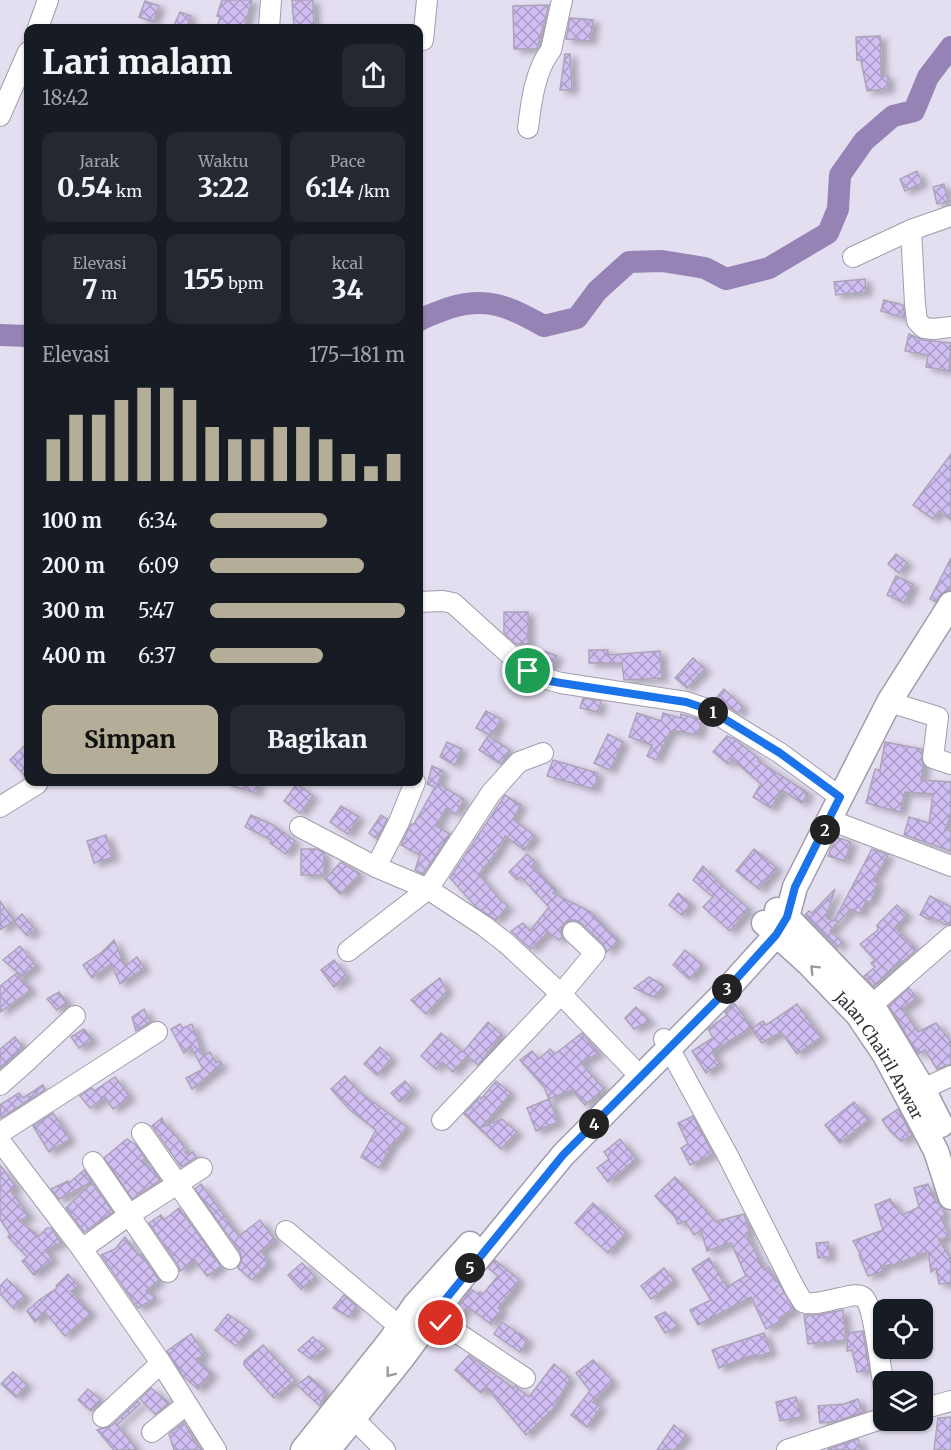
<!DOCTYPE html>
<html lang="id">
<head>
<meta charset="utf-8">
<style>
  :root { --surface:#171b24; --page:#242831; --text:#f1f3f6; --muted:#9ea1a6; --accent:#b4ad98 }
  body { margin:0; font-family:Merriweather,serif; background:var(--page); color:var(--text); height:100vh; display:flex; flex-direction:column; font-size:22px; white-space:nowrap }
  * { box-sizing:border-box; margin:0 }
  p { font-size:20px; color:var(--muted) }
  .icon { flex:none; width:33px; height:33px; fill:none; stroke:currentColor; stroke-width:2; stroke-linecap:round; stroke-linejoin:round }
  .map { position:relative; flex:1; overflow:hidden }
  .details { position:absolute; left:24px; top:24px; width:399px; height:762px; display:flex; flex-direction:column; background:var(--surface); border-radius:12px; box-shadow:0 2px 4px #0004 }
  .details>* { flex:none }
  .fabs { position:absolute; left:873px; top:1299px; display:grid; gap:12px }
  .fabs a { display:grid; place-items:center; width:60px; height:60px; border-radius:12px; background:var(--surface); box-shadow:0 2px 4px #0004; font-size:30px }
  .pin { position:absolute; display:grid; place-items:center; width:51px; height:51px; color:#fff; margin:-26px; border:3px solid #fff; border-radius:50%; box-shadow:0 2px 6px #0007 }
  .km { position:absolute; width:30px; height:30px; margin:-15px; border-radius:50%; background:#222; color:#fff; font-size:16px; line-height:30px; text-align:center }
  .round { display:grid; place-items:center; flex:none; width:63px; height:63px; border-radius:12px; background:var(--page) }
  .summary { display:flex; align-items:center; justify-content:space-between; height:102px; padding:0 18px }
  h1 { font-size:33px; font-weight:800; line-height:45px }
  .figures { display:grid; grid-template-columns:repeat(3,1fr); gap:9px; height:102px; padding:6px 18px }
  .figures div { display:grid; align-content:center; border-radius:12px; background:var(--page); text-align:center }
  .figures b { font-size:26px; font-weight:800 }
  .figures small { font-size:16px; font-weight:400 }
  .figures p { font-size:16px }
  .chart { height:168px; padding:12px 18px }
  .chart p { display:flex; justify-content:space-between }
  .chart svg { width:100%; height:108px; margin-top:6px; stroke:var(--accent); stroke-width:6 }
  .cta { display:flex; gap:12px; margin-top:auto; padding:12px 18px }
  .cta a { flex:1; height:69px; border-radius:12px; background:var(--accent); color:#111; font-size:24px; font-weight:800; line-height:69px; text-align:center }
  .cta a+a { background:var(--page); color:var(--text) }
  ul { padding:0 18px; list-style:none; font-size:20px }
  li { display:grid; grid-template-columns:96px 72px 1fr; align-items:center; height:45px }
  li i { height:15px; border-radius:8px; background:var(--accent) }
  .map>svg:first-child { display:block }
</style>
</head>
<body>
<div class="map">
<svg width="951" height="1450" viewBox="0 0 951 1450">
  <defs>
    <pattern id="building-cross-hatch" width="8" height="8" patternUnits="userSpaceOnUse" patternTransform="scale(1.5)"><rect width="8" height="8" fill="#d1bff3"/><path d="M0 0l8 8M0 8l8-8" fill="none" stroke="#aa9cc6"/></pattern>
    <filter id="shadow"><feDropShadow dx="6" dy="3.5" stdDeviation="3" flood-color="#0004"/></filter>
  </defs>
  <rect width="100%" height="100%" fill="#e4def1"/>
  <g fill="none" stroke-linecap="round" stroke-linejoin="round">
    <g stroke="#9483b4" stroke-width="22">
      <path d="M418,321c10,-6 20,-9 31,-13 40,-12 60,-1 95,18l33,-8 20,-27 32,-29 33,-1 43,7 21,11 43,-11 59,-35 10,-24 2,-34 24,-34 29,-25 21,-5 14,-34 23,-30"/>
      <polyline points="0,335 28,336"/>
    </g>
  </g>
  <g fill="url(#building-cross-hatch)" stroke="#aaa4b6" stroke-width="1.5" filter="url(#shadow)">
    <polygon points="222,0 252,0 244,28 217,28 220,17 217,16"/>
    <polygon points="292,0 313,0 314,28 294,28"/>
    <polygon points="145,1 159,6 153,22 139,17"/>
    <polygon points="549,5 537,49 514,49 513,6"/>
    <polygon points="180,12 191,16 186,28 173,28"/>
    <polygon points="570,18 593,20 590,41 566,39"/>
    <polygon points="880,36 881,76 888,76 888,89 867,91 861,60 857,60 856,37"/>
    <polygon points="565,54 570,54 572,90 560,90"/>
    <polygon points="917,171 922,183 905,191 900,179"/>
    <polygon points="944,184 948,202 937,204 933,187"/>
    <polygon points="865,279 866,292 836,295 834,282"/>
    <polygon points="884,300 903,305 905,318 881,311"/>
    <polygon points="909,334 923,340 951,343 949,371 926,367 928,355 905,351"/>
    <polygon points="951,454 951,520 939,511 933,519 913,505"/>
    <polygon points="896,554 907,563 899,573 888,564"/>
    <polygon points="951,558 951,587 949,590 939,596 936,602 930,599"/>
    <polygon points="896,576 913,584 904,603 887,595"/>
    <polygon points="504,612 528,612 528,644 516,644 504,633"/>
    <polygon points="589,650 608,650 608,655 660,651 662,678 624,680 622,663 589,663"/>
    <polygon points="544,651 557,656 552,668 539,663"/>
    <polygon points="693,658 705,669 687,688 675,678"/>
    <polygon points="724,689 743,707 738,713 715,699"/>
    <polygon points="583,698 601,701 598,712 580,708"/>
    <polygon points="486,711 501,719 492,736 476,728"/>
    <polygon points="637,713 661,721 663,713 680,718 681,714 702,720 698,735 673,730 672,733 670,732 656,760 647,756 652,745 629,737"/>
    <polygon points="608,734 623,742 610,770 594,763"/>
    <polygon points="488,736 510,750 501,764 479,750"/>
    <polygon points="727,736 734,739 747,749 759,759 758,761 808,793 802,803 782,790 771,808 753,797 761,784 732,759 728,764 713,752"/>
    <polygon points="447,742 462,749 455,765 440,757"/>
    <polygon points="885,742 922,749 922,761 924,766 921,780 951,782 951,814 945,830 951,831 951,851 904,835 909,817 929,823 933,794 905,792 900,812 866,803 875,769 880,770"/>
    <polygon points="24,746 28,751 28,775 26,777 10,760"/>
    <polygon points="553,760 598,773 594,789 547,776"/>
    <polygon points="432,766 443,771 438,784 464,799 456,814 446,808 436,826 450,834 423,874 415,870 420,855 401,845 411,824 414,824 435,787 427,784"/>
    <polygon points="226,782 260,782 256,793 226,784"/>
    <polygon points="297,784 313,796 300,813 284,801"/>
    <polygon points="505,795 521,805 513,819 535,836 524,850 505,836 497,852 479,874 500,900 508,906 496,920 475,906 450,878"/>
    <polygon points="341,806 359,817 348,834 330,822"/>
    <polygon points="251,815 271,824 295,841 286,854 270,843 272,840 245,827"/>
    <polygon points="381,815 387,819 377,839 369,833"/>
    <polygon points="106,835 113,857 94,863 87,841"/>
    <polygon points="836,837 851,842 845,861 828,856"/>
    <polygon points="301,849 317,849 324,853 324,875 301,875"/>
    <polygon points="754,849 777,868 759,889 736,871"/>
    <polygon points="872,849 888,855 873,881 878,883 871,902 866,901 860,914 851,909 830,931 842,942 837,948 805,915 809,911 812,913 835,889 826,918 834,921"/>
    <polygon points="527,854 535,862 532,865 556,890 553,893 591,912 618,940 607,952 603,944 581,923 575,920 569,921 564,924 561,930 562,937 559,940 548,932 531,949 511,931 523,923 530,931 549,907 521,877 517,880 509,872"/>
    <polygon points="341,862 360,874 340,894 325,879"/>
    <polygon points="703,866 719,883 749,909 730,931 703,907 713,897 693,880"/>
    <polygon points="678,893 691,904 682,915 669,905"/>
    <polygon points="930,896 951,907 951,924 946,925 932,917 930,920 920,915"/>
    <polygon points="0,901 14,921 0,930"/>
    <polygon points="897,905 907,915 895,927 915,948 915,951 902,962 901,960 874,987 864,976 875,967 871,963 875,960 860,944 878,930 877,925"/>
    <polygon points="22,914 35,930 27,936 14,921"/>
    <polygon points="114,940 125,966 137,957 144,968 120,984 111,964 92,978 83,965 102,952"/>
    <polygon points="20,946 36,966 22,976 3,960"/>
    <polygon points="685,950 702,965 689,979 673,965"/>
    <polygon points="334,960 347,977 334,987 321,970"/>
    <polygon points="17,973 31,990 0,1012 0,986"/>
    <polygon points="649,977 664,986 654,997 634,988"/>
    <polygon points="440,978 447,991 426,1014 411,1000"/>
    <polygon points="909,988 917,998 902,1009 918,1032 936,1023 951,1042 951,1064 937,1069 925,1050 918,1054 889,1006"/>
    <polygon points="59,992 68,1003 57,1010 47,999"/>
    <polygon points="734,1003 752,1027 712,1052 720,1064 706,1073 692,1051 713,1038 708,1029 727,1015 725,1012"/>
    <polygon points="797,1004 821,1037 797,1054 781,1032 762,1043 751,1029 763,1021 766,1025"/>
    <polygon points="636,1007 650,1021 634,1029 625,1018"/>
    <polygon points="144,1009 150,1022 136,1031 132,1017"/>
    <polygon points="488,1022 502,1035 478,1065 467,1056 453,1072 442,1062 436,1069 421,1056 441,1033 463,1052"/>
    <polygon points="180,1024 183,1028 192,1024 203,1056 210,1052 216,1063 220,1061 222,1065 192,1089 186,1078 203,1069 191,1047 184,1053 171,1029"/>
    <polygon points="84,1029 93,1040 79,1048 71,1037"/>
    <polygon points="582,1033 599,1053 581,1063 604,1089 585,1105 572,1090 549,1099 544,1087 520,1060 532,1051 539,1059 550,1049 555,1054"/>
    <polygon points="15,1037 23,1048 0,1069 0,1049"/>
    <polygon points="380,1047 392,1058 377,1075 364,1064"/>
    <polygon points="345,1076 358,1091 407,1127 397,1140 395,1139 379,1168 361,1157 376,1130 350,1110 331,1089"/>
    <polygon points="115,1077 130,1097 113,1109 105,1097 90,1108 80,1096 92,1088 94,1091"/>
    <polygon points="405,1081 413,1090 400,1102 391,1093"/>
    <polygon points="496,1081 511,1093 482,1127 502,1119 517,1132 501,1149 464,1114 480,1097 481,1099"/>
    <polygon points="43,1085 45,1090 1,1118 0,1105 19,1093 23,1098"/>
    <polygon points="549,1099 558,1122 536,1131 527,1108"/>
    <polygon points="854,1102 869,1119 840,1143 825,1125"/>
    <polygon points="898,1109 912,1136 901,1141 890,1131 882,1120"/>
    <polygon points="53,1113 70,1139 49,1152 33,1126"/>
    <polygon points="693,1116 713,1154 690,1165 681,1148 688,1144 678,1123"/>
    <polygon points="162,1118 165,1125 177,1137 187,1151 185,1152 188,1155 193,1152 196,1157 181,1167 152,1126"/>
    <polygon points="127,1139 136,1145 145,1158 142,1161 153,1169 160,1180 132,1199 104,1158"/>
    <polygon points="620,1139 636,1159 608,1182 597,1168 609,1159 604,1152"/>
    <polygon points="0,1165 16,1187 10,1190 29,1216 19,1221 39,1236 47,1228 51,1228 61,1243 45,1250 53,1259 34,1275 22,1261 27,1257 8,1237 10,1234 0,1219"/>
    <polygon points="84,1170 92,1182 59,1199 51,1189 68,1181 69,1183"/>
    <polygon points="675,1177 716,1222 720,1224 718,1221 744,1214 750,1232 746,1233 764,1270 769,1267 775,1281 777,1280 795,1310 780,1317 782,1321 766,1329 751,1297 698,1325 690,1310 711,1300 692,1269 709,1258 727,1287 746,1276 731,1243 707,1251 701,1230 694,1235 685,1221 678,1224 675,1217 655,1196"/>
    <polygon points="92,1183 113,1212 84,1232 66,1208"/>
    <polygon points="201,1184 239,1236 260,1220 275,1240 261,1251 269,1262 252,1280 238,1268 242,1259 240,1252 195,1189"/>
    <polygon points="928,1184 936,1203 938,1202 942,1208 945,1215 941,1217 949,1236 939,1240 951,1259 951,1283 939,1284 936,1268 931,1272 928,1251 897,1264 881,1266 883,1271 868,1276 859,1255 861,1255 853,1241 883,1230 875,1205 890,1199 902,1215 911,1211 919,1207 914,1188"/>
    <polygon points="593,1203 626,1233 608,1253 575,1223"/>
    <polygon points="179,1208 221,1266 207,1276 195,1260 180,1271 178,1265 149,1223 161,1215 164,1220"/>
    <polygon points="125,1237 138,1255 141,1254 159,1280 146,1291 156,1298 138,1308 101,1255 115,1249"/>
    <polygon points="828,1242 830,1257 818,1258 816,1243"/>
    <polygon points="495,1260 519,1280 512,1291 498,1308 502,1311 491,1324 468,1307 457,1318 452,1315 471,1289 478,1294 480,1292 483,1294 498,1276 488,1268"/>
    <polygon points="302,1263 315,1277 301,1289 288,1275"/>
    <polygon points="664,1268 674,1281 651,1299 641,1286"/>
    <polygon points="68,1274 79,1287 71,1291 91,1313 65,1336 45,1312 35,1322 27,1311 39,1300 57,1288 56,1286"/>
    <polygon points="7,1279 26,1297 14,1309 0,1294 0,1286"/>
    <polygon points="344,1295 356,1306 349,1317 333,1308"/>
    <polygon points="843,1310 846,1340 808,1344 804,1315 818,1315"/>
    <polygon points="665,1312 678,1326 665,1333 655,1317"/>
    <polygon points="228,1314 250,1330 236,1346 215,1330"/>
    <polygon points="502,1322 528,1340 520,1352 494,1334"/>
    <polygon points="863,1331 869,1371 857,1372 852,1350 847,1351 848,1333"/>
    <polygon points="764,1333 771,1352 754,1358 753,1355 719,1368 712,1350"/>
    <polygon points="191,1334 205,1354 197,1359 212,1374 198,1389 183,1376 167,1351"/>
    <polygon points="313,1337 326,1348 311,1359 298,1350"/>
    <polygon points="263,1345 295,1380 274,1398 244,1365 244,1361"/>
    <polygon points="469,1355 513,1388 515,1386 529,1397 554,1364 570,1378 553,1409 526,1435 487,1388 481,1393 455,1370"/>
    <polygon points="593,1360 613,1382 593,1402 601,1407 587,1427 571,1415 590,1391 576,1373"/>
    <polygon points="13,1372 27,1385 16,1397 1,1384"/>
    <polygon points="309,1376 326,1391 320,1406 297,1385"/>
    <polygon points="151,1388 169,1403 155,1414 140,1399"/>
    <polygon points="88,1389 101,1400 91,1411 78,1400"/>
    <polygon points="796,1397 801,1417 780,1421 776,1402"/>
    <polygon points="858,1399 863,1412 838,1421 820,1423 818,1406 844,1404"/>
    <polygon points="138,1401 140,1404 117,1425 137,1450 114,1450 97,1430 111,1426"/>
    <polygon points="951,1417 951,1450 934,1450 938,1418"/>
    <polygon points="184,1422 195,1442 202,1450 174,1450 169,1434"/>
    <polygon points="674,1425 686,1435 675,1450 657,1450"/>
    <polygon points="858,1439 862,1450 828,1450 828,1449"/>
  </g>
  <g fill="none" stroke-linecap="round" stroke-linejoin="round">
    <g stroke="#a19bad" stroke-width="22">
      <g id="minor">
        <polyline points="38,28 48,0"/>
        <polyline points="269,28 271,0"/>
        <polyline points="418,40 423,40 427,0"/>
        <polyline points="0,116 28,52"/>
        <path d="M528,128c3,-25 7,-58 23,-78l11,-50"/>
        <polyline points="951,216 911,230 915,304 917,321 924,328 934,329 951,327"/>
        <polyline points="853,257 911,230"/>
        <polyline points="418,602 443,601 453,603 528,671 539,677 561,683 686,702 710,710 780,753 840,797"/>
        <polyline points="889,702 938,717 933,758 951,764"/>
        <polyline points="0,807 37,784"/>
        <polyline points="830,820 951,866"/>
        <polyline points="300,827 376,867 428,889 484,926 506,943 561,994 634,1070"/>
        <polyline points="376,867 399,822 415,782"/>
        <polyline points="348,951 428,889 491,793 519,762 543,753"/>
        <polyline points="872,1005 951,936"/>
        <path d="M664,1039l63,115 68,135 8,13c11,4 26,-2 37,-4 7,-1 17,-5 23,-1 11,7 18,76 21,91"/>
        <polyline points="0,1085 28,1060 75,1016"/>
        <polyline points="923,1089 951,1076"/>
        <polyline points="442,1120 561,994 595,953 573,932"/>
        <polyline points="0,1133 157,1032"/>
        <polyline points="142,1133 230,1259"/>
        <polyline points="0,1141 82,1249 161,1363 216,1450"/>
        <polyline points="93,1162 168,1272"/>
        <polyline points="286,1231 400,1327"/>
        <polyline points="82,1249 129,1215 202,1168"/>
        <polyline points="432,1316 525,1378"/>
        <polyline points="922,1409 951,1401"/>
        <polyline points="103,1417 161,1363"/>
        <polyline points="354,1419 385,1450"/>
        <polyline points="152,1432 186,1405"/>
        <polyline points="787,1450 884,1418"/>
      </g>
    </g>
    <g stroke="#a19bad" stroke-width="27">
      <g id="major">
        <polyline points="777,910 787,917 872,1005 923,1089 941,1125"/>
        <path id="s1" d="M764,923l45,41 49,51 27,40 37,69 14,27 15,46"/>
        <polyline points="303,1450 390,1341 415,1305 470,1244"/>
        <polyline points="328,1450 403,1357 453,1289 563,1155 721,996 776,935 787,917 795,887 889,702 951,604"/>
      </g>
    </g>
    <use href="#minor" stroke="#fff" stroke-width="20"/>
    <use href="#major" stroke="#fff" stroke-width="24"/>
  </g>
  <defs><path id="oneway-chevron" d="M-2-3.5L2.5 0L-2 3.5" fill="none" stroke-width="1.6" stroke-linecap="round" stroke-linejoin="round" transform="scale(1.5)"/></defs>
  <g stroke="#9a9a9d">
    <use href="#oneway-chevron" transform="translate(814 969) rotate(-135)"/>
    <use href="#oneway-chevron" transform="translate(390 1373) rotate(128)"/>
  </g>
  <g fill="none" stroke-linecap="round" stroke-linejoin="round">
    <g stroke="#fff" stroke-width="12">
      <polyline id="route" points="441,1323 432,1316 563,1155 721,996 776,935 787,917 795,887 840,797 780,753 710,710 686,702 561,683 550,681 528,671"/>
    </g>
    <use href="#route" stroke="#1a73e8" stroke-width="8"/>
  </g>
  <g text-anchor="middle" stroke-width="5" stroke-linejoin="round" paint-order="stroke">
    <g font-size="16" fill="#36343b" stroke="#f1ebfe">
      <text dy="6" stroke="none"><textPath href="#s1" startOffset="177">Jalan Chairil Anwar</textPath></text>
    </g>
  </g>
</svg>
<div class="fabs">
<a><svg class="icon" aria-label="locate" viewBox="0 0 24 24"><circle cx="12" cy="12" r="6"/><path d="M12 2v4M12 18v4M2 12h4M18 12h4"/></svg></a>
<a><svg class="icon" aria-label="layers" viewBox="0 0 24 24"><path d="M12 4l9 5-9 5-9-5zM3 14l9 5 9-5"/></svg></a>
</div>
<div class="pin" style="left:528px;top:671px;background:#1e9e55"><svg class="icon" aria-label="arrive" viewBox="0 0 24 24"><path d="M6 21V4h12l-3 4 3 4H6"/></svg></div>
<div class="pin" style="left:441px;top:1323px;background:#d93025"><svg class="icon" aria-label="check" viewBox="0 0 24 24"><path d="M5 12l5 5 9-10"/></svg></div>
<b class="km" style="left:713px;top:712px">1</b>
<b class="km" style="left:825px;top:830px">2</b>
<b class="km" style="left:727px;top:989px">3</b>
<b class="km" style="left:594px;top:1124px">4</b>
<b class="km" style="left:470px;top:1268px">5</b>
<section class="details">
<div class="summary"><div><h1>Lari malam</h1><p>18:42</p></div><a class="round"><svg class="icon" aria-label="share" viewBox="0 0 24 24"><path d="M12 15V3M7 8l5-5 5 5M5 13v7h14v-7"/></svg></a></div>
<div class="figures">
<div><p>Jarak</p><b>0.54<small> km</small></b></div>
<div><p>Waktu</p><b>3:22</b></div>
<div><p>Pace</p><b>6:14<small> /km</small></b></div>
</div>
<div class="figures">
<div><p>Elevasi</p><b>7<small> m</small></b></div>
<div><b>155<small> bpm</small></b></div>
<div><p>kcal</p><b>34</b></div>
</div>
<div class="chart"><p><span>Elevasi</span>175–181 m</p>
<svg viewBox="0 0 160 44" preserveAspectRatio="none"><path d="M5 44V27M15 44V17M25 44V17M35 44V11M45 44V6M55 44V6M65 44V11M75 44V22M85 44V27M95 44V27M105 44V22M115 44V22M125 44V27M135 44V33M145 44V38M155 44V33"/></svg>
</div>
<ul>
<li><b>100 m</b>6:34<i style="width:60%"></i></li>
<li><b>200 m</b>6:09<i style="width:79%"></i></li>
<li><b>300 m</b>5:47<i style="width:100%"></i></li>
<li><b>400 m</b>6:37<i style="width:58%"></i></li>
</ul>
<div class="cta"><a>Simpan</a><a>Bagikan</a></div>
</section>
</div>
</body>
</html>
